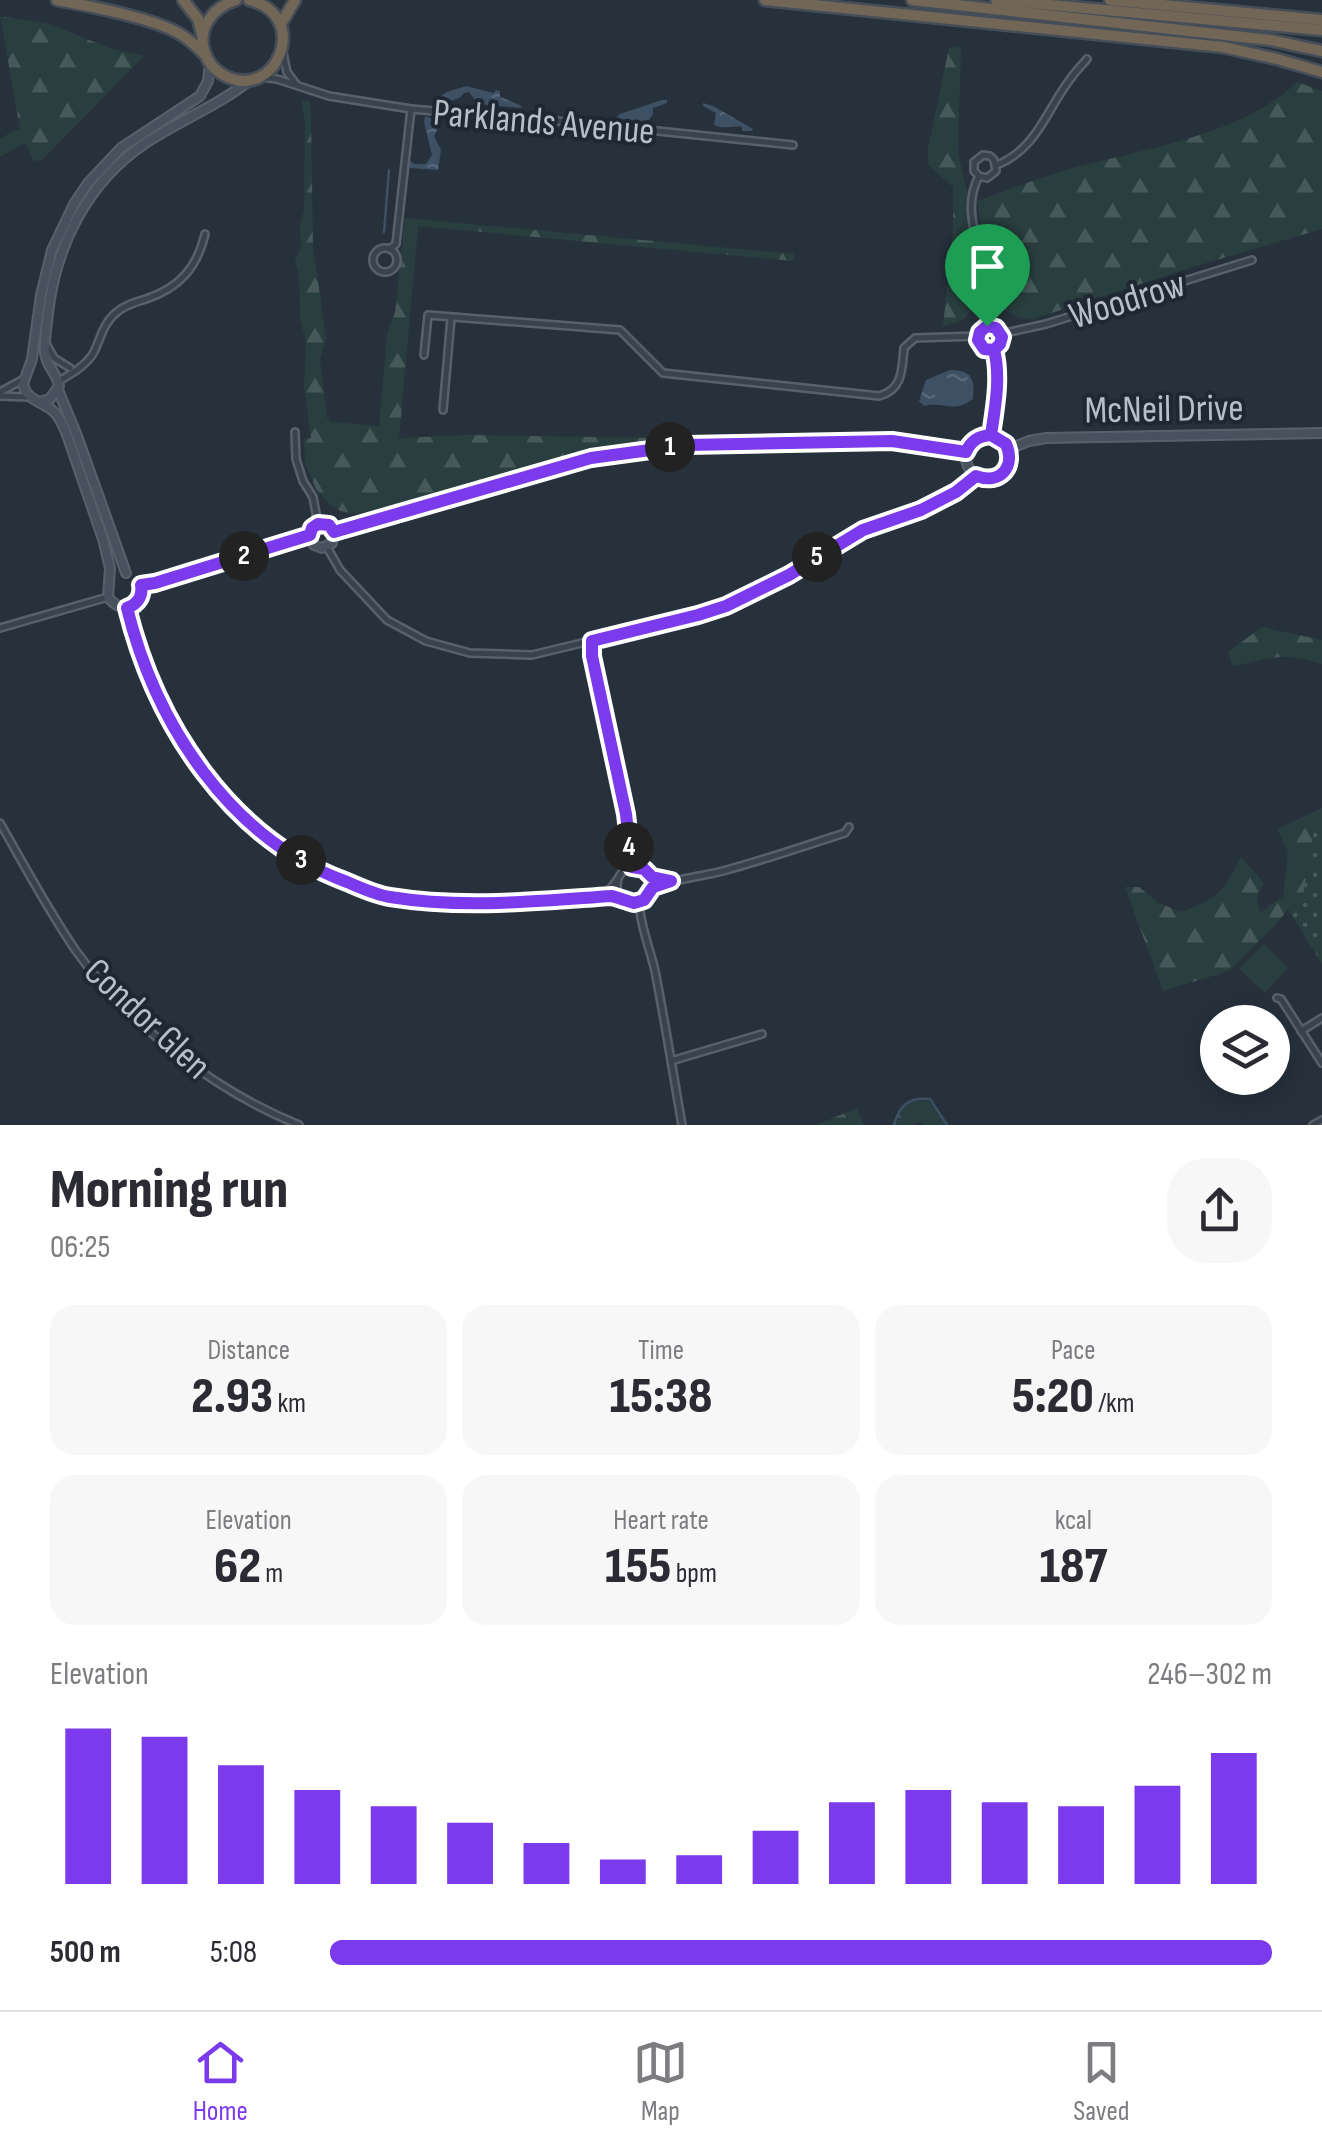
<!DOCTYPE html>
<html lang="en">
<head>
<meta charset="utf-8">
<style>
  :root { --surface:#fff; --page:#f7f7f7; --text:#2b2b33; --muted:#7c7c81; --line:#e1e1e2; --accent:#7c3aed }
  body { margin:0; font-family:"Sofia Sans Condensed",sans-serif; background:var(--page); color:var(--text); height:100vh; display:flex; flex-direction:column; font-size:38px; white-space:nowrap }
  * { box-sizing:border-box; margin:0 }
  p { font-size:32px; color:var(--muted) }
  .icon { flex:none; width:55px; height:55px; fill:none; stroke:currentColor; stroke-width:2; stroke-linecap:round; stroke-linejoin:round }
  .map { position:relative; height:1125px; overflow:hidden }
  .details { display:flex; flex-direction:column; background:var(--surface); flex:1 }
  .details>* { flex:none }
  .tools { position:absolute; left:1200px; top:1005px; display:grid; gap:20px }
  .tools a { display:grid; place-items:center; width:90px; height:90px; border-radius:50%; background:var(--surface); box-shadow:0 5px 25px #0003; font-size:50px }
  .pin { position:absolute; display:grid; place-items:center; width:85px; height:85px; color:#fff; margin:-102px -42px; border-radius:50% 50% 50% 0; rotate:-45deg; box-shadow:0 0 10px #0007 }
  .pin .icon { rotate:45deg }
  .km { position:absolute; width:50px; height:50px; margin:-25px; border-radius:50%; background:#222; color:#fff; font-size:28px; line-height:50px; text-align:center }
  .round { display:grid; place-items:center; flex:none; width:105px; height:105px; border-radius:40px; background:var(--page) }
  .summary { display:flex; align-items:center; justify-content:space-between; height:170px; padding:0 50px }
  h1 { font-size:55px; font-weight:800; line-height:75px }
  .stats { display:grid; grid-template-columns:repeat(3,1fr); gap:15px; height:170px; padding:10px 50px }
  .stats div { display:grid; align-content:center; border-radius:25px; background:var(--page); text-align:center }
  .stats b { font-size:50px; font-weight:800 }
  .stats small { font-size:28px; font-weight:400 }
  .stats p { font-size:28px }
  .chart { height:280px; padding:20px 50px }
  .chart p { display:flex; justify-content:space-between }
  .chart svg { width:100%; height:180px; margin-top:10px; stroke:var(--accent); stroke-width:6 }
  ul { padding:0 50px; list-style:none; font-size:32px }
  li { display:grid; grid-template-columns:160px 120px 1fr; align-items:center; height:75px }
  li i { height:25px; border-radius:12px; background:var(--accent) }
  .tab-bar { display:flex; justify-content:space-around; align-items:center; height:140px; border-top:2px solid var(--line); background:var(--surface); font-size:28px; color:var(--muted) }
  .tab-bar a { display:grid; justify-items:center; gap:5px }
  .tab-bar .current { color:var(--accent) }
  .map>svg:first-child { display:block }
</style>
</head>
<body>
<div class="map">
<svg width="1322" height="1125" viewBox="0 0 1322 1125">
  <defs>
    <pattern id="grass-dots" width="8" height="8" patternUnits="userSpaceOnUse" patternTransform="scale(2.5)"><rect width="8" height="8" fill="#293e3e"/><path d="M2 2h.1M6 6h.1" fill="none" stroke="#465858" stroke-width="1.8" stroke-linecap="round"/></pattern>
    <pattern id="forest-firs" width="22" height="20" patternUnits="userSpaceOnUse" patternTransform="scale(2.5)"><rect width="22" height="20" fill="#293e3e"/><path d="M5 1l3.5 6h-7zM16 11l3.5 6h-7z" fill="#465858"/></pattern>
    <pattern id="water-ripples" width="26" height="14" patternUnits="userSpaceOnUse" patternTransform="scale(2.5)"><rect width="26" height="14" fill="#3d5064"/><path d="M2 4q2-2 4 0t4 0M15 11q2-2 4 0t4 0" fill="none" stroke="#576779"/></pattern>
  </defs>
  <rect width="100%" height="100%" fill="#26313c"/>
  <polygon fill="url(#grass-dots)" points="1322,827 1322,964 1288,909 1304,891 1314,830"/>
  <g fill="url(#forest-firs)">
    <polygon points="0,16 49,24 112,49 144,56 42,160 34,161 25,143 0,157 0,138 20,129"/>
    <path d="M961,46l-3,106 9,40 7,110c-6,18 -13,20 -31,24l10,-95v-44l-25,-22v-17l21,-100z"/>
    <path d="M1297,82l25,9v138l-129,38 -160,52 -14,-1 -28,-18 -14,-99c32,-11 64,-24 96,-33 71,-19 171,-34 224,-86z"/>
    <polygon points="301,101 310,101 311,118 313,246 326,338 320,360 327,418 331,422 379,426 387,335 395,312 405,218 794,254 793,261 418,226 399,438 469,435 656,438 603,448 381,510 355,514 340,511 329,504 316,489 305,464 304,439 311,438 304,386 306,342 300,318 299,276 295,261 301,248 300,224 304,211 305,122"/>
    <path d="M1262,627l60,13v24c-35,-12 -54,-7 -89,3l-5,-15z"/>
    <path d="M1322,808v19l-8,3 -10,61 -31,36 -44,44 -66,20 -38,-104h14l18,15 24,10c37,-13 43,-21 60,-55l23,26 -7,13 3,17 23,-17 5,-44 -11,-23z"/>
    <path d="M918,1101h11l16,24h-22l-3,-3 -7,3h-21c5,-13 11,-22 26,-24z"/>
    <polygon points="857,1108 864,1125 816,1125"/>
  </g>
  <polygon fill="#293e3e" points="1264,944 1288,968 1265,993 1239,969"/>
  <g fill="url(#water-ripples)">
    <path d="M466,86l28,7 2,-3 4,1v6l20,8 2,3 -44,-4 -9,-12 -5,1c-7,10 -19,8 -30,7l13,-8z"/>
    <polygon points="662,100 667,100 667,103 653,108 653,114 649,120 638,122 616,118 620,114"/>
    <path d="M703,103l10,3 40,23 -1,2h-10v-4c-10,-2 -18,3 -28,-2l2,-12 -13,-7z"/>
    <polygon points="425,116 435,120 439,126 434,136 441,150 438,170 410,168 409,160 414,164 426,164 432,155 424,122"/>
    <path d="M950,370c22,0 25,9 23,29 -20,15 -29,2 -49,7l-5,-5 7,-21z"/>
  </g>
  <g fill="none" stroke-linecap="round" stroke-linejoin="round">
    <g stroke="#3d5064" stroke-width="2.5">
      <polyline points="384,232 389,170"/>
      <path d="M894,1125c5,-20 15,-28 36,-26l17,26"/>
    </g>
    <g stroke="#58616b" stroke-width="10">
      <g id="street">
        <polyline points="283,53 287,72 296,84"/>
        <polyline points="261,77 277,79 329,96 411,109 581,123 793,145"/>
        <path d="M997,165c41,-17 49,-55 74,-87 5,-7 11,-13 16,-19"/>
        <path d="M979,176l8,2 9,-7 -2,-11 -4,-4 -7,-1 -9,7v9l5,5c-17,32 -1,61 3,94 3,19 1,39 5,57"/>
        <circle cx="385" cy="260" r="12"/>
        <polyline points="390,249 396,244 411,109"/>
        <circle cx="990" cy="338" r="12"/>
        <polyline points="1001,334 1046,324 1252,260"/>
        <polyline points="45,342 54,358 70,368"/>
        <path d="M424,355l4,-40 192,15 43,43 216,23c24,-6 23,-27 25,-48l11,-10 63,-2"/>
        <path d="M59,381c12,-7 28,-16 35,-29 7,-15 10,-30 23,-40 8,-7 19,-10 29,-13 33,-11 51,-31 59,-65"/>
        <polyline points="0,392 24,379"/>
        <polyline points="0,396 28,397"/>
        <polyline points="443,410 451,318"/>
        <polyline points="295,432 296,459 303,481 313,497 318,524"/>
        <polyline points="991,435 997,383 994,350"/>
        <polyline points="327,547 340,570 387,620 426,641 470,653 532,655 698,615 759,591 863,530 921,511 956,492 976,476"/>
        <path d="M127,608c29,117 103,231 220,275 14,5 29,12 43,14 75,13 147,4 222,0l12,2"/>
        <polyline points="0,628 108,597"/>
        <polyline points="592,641 592,656 625,814 632,867"/>
        <path d="M0,823c24,42 47,85 74,125 52,75 141,143 225,177"/>
        <circle cx="635" cy="885" r="18"/>
        <path d="M653,887c22,-8 46,-10 70,-16 41,-11 81,-25 122,-38l4,-6"/>
        <polyline points="594,896 610,889 617,880"/>
        <path d="M639,902c1,24 11,46 16,69 10,51 18,102 27,154"/>
        <polyline points="1277,998 1281,999 1322,1063"/>
        <polyline points="1301,1031 1322,1018"/>
        <polyline points="671,1061 762,1034"/>
        <polyline points="1313,1125 1322,1120"/>
      </g>
    </g>
    <g stroke="#58616b" stroke-width="12">
      <g id="secondary">
        <polyline points="58,390 76,433 126,573"/>
        <path d="M39,402l11,-3 9,-13c-2,-14 -13,-19 -14,-34 -1,-13 2,-26 3,-39 8,-68 39,-130 96,-169 34,-23 74,-38 106,-64"/>
        <circle cx="988" cy="457" r="22"/>
        <polyline points="1009,449 1029,441 1046,438 1322,433"/>
        <polyline points="334,532 591,458 687,445 892,441 967,452"/>
        <polyline points="310,535 314,545 322,548 332,543 334,532"/>
        <polyline points="310,535 312,528 322,523 329,525 334,532"/>
        <path d="M141,585c1,22 -20,30 -33,12l2,-29 -7,-29 -37,-107c-4,-8 -6,-15 -13,-21 -13,-11 -26,-10 -30,-27l9,-25 9,-64 11,-45 22,-46 14,-21 33,-35 79,-52 8,-15 2,-18"/>
        <polyline points="141,585 155,583 310,535"/>
      </g>
    </g>
    <g stroke="#454e58" stroke-width="15">
      <g id="highway">
        <path d="M57,0c32,6 96,18 123,34 9,5 17,13 24,20"/>
        <polyline points="183,0 198,19 202,34"/>
        <path d="M236,0c-23,7 -40,29 -31,53 3,10 11,18 20,23 52,26 87,-61 24,-76"/>
        <polyline points="765,0 1223,47 1277,59 1322,72"/>
        <polyline points="912,0 1270,40 1322,51"/>
        <polyline points="996,0 1322,30"/>
        <polyline points="1110,0 1322,20"/>
        <polyline points="281,24 295,0"/>
      </g>
    </g>
    <use href="#street" stroke="#3a434d" stroke-width="5"/>
    <use href="#secondary" stroke="#48525f" stroke-width="8"/>
    <use href="#highway" stroke="#726657" stroke-width="10"/>
  </g>
  <g fill="none" stroke-linecap="round" stroke-linejoin="round">
    <g stroke="#fff" stroke-width="20">
      <path id="route" d="M987,326l9,2 6,9 -2,7 -6,6c7,27 1,58 -3,85 -13,1 -20,6 -25,17l-74,-11 -205,4 -96,13 -257,74 -5,-7 -11,-1 -6,4 -2,7 -155,48 -14,2c2,11 -3,19 -14,23 29,117 103,231 220,274 14,6 29,13 43,15 74,12 148,4 222,-1l22,7 10,-3 9,-13 18,-6 -19,-4 -8,-8 -12,-2 -6,-53 -34,-158v-15l106,-26 28,-9 63,-31 74,-45 58,-20 35,-18 20,-16c24,9 40,-9 30,-32l-15,-9c4,-27 10,-58 3,-85l-10,-1 -6,-9 2,-8 7,-6"/>
    </g>
    <use href="#route" stroke="#7c3aed" stroke-width="12"/>
  </g>
  <g text-anchor="middle" stroke-width="8" stroke-linejoin="round" paint-order="stroke">
    <g font-size="38" fill="#b6bec8" stroke="#1f2832">
      <text transform="translate(544 121) rotate(5)" y="13">Parklands Avenue</text>
      <text transform="translate(1127 299) rotate(-17)" y="13">Woodrow</text>
      <text transform="translate(1164 408) rotate(-1)" y="13">McNeil Drive</text>
      <text transform="translate(148 1018) rotate(43)" y="13">Condor Glen</text>
    </g>
  </g>
</svg>
<div class="tools">
<a><svg class="icon" aria-label="layers" viewBox="0 0 24 24"><path d="M12 4l9 5-9 5-9-5zM3 14l9 5 9-5"/></svg></a>
</div>
<div class="pin" style="left:987px;top:326px;background:#1e9e55"><svg class="icon" aria-label="arrive" viewBox="0 0 24 24"><path d="M6 21V4h12l-3 4 3 4H6"/></svg></div>
<b class="km" style="left:670px;top:447px">1</b>
<b class="km" style="left:244px;top:556px">2</b>
<b class="km" style="left:301px;top:860px">3</b>
<b class="km" style="left:629px;top:847px">4</b>
<b class="km" style="left:817px;top:557px">5</b>
</div>
<section class="details">
<div class="summary"><div><h1>Morning run</h1><p>06:25</p></div><a class="round"><svg class="icon" aria-label="share" viewBox="0 0 24 24"><path d="M12 15V3M7 8l5-5 5 5M5 13v7h14v-7"/></svg></a></div>
<div class="stats">
<div><p>Distance</p><b>2.93<small> km</small></b></div>
<div><p>Time</p><b>15:38</b></div>
<div><p>Pace</p><b>5:20<small> /km</small></b></div>
</div>
<div class="stats">
<div><p>Elevation</p><b>62<small> m</small></b></div>
<div><p>Heart rate</p><b>155<small> bpm</small></b></div>
<div><p>kcal</p><b>187</b></div>
</div>
<div class="chart"><p><span>Elevation</span>246–302 m</p>
<svg viewBox="0 0 160 44" preserveAspectRatio="none"><path d="M5 44V6M15 44V8M25 44V15M35 44V21M45 44V25M55 44V29M65 44V34M75 44V38M85 44V37M95 44V31M105 44V24M115 44V21M125 44V24M135 44V25M145 44V20M155 44V12"/></svg>
</div>
<ul>
<li><b>500 m</b>5:08<i style="width:100%"></i></li>
</ul>
</section>
<nav class="tab-bar">
<a class="current"><svg class="icon" aria-label="home" viewBox="0 0 24 24"><path d="M3 11l9-7 9 7M6 9v11h12V9"/></svg>Home</a>
<a><svg class="icon" aria-label="map" viewBox="0 0 24 24"><path d="M3 6l6-2 6 2 6-2v14l-6 2-6-2-6 2zM9 4v14M15 6v14"/></svg>Map</a>
<a><svg class="icon" aria-label="saved" viewBox="0 0 24 24"><path d="M7 4h10v16l-5-4-5 4z"/></svg>Saved</a>
</nav>
</body>
</html>
